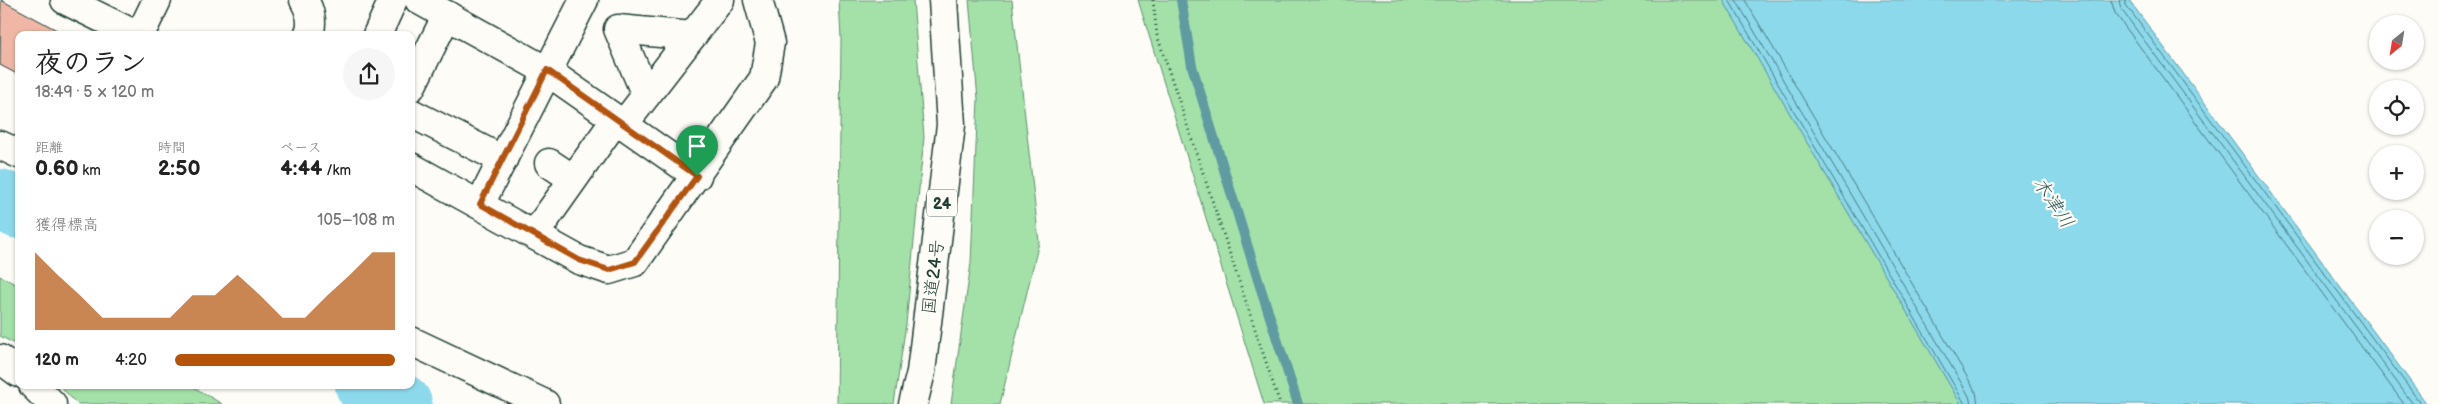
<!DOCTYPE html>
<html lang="ja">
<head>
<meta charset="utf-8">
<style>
  :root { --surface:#fff; --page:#f6f6f6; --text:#222; --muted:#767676; --accent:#b45309 }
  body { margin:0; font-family:"Balsamiq Sans","Klee One",sans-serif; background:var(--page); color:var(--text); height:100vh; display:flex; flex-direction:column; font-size:19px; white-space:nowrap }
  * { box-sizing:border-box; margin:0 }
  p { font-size:16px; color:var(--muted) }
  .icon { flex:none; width:28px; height:28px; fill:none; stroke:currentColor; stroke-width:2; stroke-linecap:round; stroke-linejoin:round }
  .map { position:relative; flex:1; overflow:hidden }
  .drawer { position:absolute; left:15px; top:31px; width:400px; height:358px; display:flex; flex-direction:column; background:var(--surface); border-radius:10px; box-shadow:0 1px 4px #0004 }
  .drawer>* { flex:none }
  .needle { width:32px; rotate:210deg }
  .controls { position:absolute; left:2369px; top:15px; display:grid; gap:10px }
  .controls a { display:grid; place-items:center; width:55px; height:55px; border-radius:50%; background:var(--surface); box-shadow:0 1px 4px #0004; font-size:25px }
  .pin { position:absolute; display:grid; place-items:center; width:42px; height:42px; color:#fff; margin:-51px -21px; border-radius:50% 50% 50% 0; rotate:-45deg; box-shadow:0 0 5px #0007 }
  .pin .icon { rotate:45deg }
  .round { display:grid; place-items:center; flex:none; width:52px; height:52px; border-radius:26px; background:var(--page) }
  .summary { display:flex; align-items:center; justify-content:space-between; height:85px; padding:0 20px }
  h1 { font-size:28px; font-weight:600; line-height:38px }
  .figures { display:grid; grid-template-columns:repeat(3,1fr); gap:8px; height:85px; padding:5px 20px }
  .figures div { display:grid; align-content:center }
  .figures b { font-size:21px; font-weight:600 }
  .figures small { font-size:14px; font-weight:400 }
  .figures p { font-size:14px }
  .chart { height:140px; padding:10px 20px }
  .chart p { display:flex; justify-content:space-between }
  .chart svg { width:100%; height:90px; margin-top:5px; fill:var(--accent); opacity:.7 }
  ul { padding:0 20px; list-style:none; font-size:16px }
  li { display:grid; grid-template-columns:80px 60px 1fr; align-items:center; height:38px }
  li i { height:12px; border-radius:6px; background:var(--accent) }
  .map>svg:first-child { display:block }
</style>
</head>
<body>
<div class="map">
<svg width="2439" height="404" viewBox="0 0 2439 404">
  <rect width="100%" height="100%" fill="#fdfcf7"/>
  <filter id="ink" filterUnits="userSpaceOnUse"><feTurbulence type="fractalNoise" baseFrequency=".02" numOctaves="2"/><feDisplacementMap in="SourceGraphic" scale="10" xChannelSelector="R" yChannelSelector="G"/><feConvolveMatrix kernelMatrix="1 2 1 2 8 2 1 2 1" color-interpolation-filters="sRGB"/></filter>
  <g filter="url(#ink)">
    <g fill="#a3e1a9" stroke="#618f6e">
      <polygon points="839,0 913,0 924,137 906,324 894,404 837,404 841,39"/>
      <polygon points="969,0 1012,0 1039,242 1000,404 951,404 971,263 978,99"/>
      <polygon points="1138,0 1723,0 1961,404 1264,404"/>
      <polygon points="0,276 19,286 19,346 0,336"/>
      <polygon points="59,385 190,385 222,404 77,404"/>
    </g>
    <polygon fill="#8cd9ec" stroke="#609ba2" points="1723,0 2129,0 2427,404 1961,404"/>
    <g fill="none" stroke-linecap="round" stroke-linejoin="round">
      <g stroke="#4b7b7e" stroke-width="1">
        <polyline points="1729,0 1965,404"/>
        <polyline points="1736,0 1969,396 1971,404"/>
        <polyline points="1745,0 1976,392 1978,404"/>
        <polyline points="2111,0 2115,13 2404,404"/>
        <polyline points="2119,0 2121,9 2413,404"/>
        <polyline points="2125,0 2126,5 2421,404"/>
      </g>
      <polyline stroke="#609ba2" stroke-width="10" points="1181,0 1192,66 1258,280 1298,404"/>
      <g stroke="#8cd9ec" stroke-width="60">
        <polyline points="0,199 19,209"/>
        <polyline points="365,385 402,404"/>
      </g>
    </g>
    <polygon fill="#f0b7a7" stroke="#1f3d34" points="1,0 66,35 19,35 19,75 0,65"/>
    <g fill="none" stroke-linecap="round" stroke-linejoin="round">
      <g stroke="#1f3d34" stroke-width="31">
        <g id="minor">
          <polyline points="65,0 136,35"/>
          <path d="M304,0c6,10 10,24 4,35"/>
          <polyline points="419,0 547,71 697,176"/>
          <polyline points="140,35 157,0"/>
          <polyline points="377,35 393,0"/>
          <polyline points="411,87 447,15"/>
          <polyline points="646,95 618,29 692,36"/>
          <polyline points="411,113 503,160"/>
          <polyline points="624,124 720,0"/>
          <polyline points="0,145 19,154"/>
          <polyline points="549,163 573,179"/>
          <polyline points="411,167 579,260 609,270 635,262 764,78 770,43 758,0"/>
          <polyline points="480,204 584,0"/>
          <polyline points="534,235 616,119"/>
          <polyline points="411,341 545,404"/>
        </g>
      </g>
      <g stroke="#1f3d34" stroke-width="31">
        <g id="highway">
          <polyline points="0,359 19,373"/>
          <polyline points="33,385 52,404"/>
          <polyline points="913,404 921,372 951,125 943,0"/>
        </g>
      </g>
      <polyline stroke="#1f3d34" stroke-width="3" stroke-dasharray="1 4" stroke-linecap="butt" points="1153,0 1157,35 1280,404"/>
      <use href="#minor" stroke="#fdfcf7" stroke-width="28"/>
      <use href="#highway" stroke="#fdfcf7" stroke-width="28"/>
    </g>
  </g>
  <g fill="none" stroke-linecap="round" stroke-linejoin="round" filter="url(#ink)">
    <g stroke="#fff" stroke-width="10">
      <polygon id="route" points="547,70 697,176 635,262 609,270 579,260 480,204"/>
    </g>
    <use href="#route" stroke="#b45309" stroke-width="6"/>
  </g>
  <g text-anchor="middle" stroke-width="4.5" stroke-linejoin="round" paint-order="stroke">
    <rect fill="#fdfcf7" stroke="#62766e" stroke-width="1" x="927" y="189.5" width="30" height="27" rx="4"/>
    <g font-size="16" font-weight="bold" fill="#1f3d34">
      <text x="942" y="209">24</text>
    </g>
    <g font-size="18" fill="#1f3d34" stroke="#fdfcf7">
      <text transform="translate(933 277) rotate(-83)" y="6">国道24号</text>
    </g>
    <g font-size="19" font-style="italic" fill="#355c59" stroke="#fdfcf7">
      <text transform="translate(2054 202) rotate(56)" y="7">木津川</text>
    </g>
  </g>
</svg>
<div class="controls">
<a><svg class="needle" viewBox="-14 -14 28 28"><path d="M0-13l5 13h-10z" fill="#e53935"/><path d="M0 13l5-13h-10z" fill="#767676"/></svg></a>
<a><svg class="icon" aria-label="locate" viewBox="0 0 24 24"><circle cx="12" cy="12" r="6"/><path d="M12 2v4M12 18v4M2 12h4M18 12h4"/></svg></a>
<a>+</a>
<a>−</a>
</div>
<div class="pin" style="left:697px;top:176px;background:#1e9e55"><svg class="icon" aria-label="arrive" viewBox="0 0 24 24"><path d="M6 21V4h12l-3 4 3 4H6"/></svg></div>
<section class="drawer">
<div class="summary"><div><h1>夜のラン</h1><p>18:49 · 5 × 120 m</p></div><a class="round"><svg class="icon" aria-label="share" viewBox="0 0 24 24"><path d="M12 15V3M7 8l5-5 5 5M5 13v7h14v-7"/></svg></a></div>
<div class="figures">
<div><p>距離</p><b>0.60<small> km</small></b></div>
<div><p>時間</p><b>2:50</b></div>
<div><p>ペース</p><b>4:44<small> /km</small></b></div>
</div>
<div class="chart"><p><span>獲得標高</span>105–108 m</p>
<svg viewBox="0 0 160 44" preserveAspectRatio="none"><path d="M0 44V6L10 17L20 27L30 38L40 38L50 38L60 38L70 27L80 27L90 17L100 27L110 38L120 38L130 27L140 17L150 6L160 6V44z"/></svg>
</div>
<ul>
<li><b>120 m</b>4:20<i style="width:100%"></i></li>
</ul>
</section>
</div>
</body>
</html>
